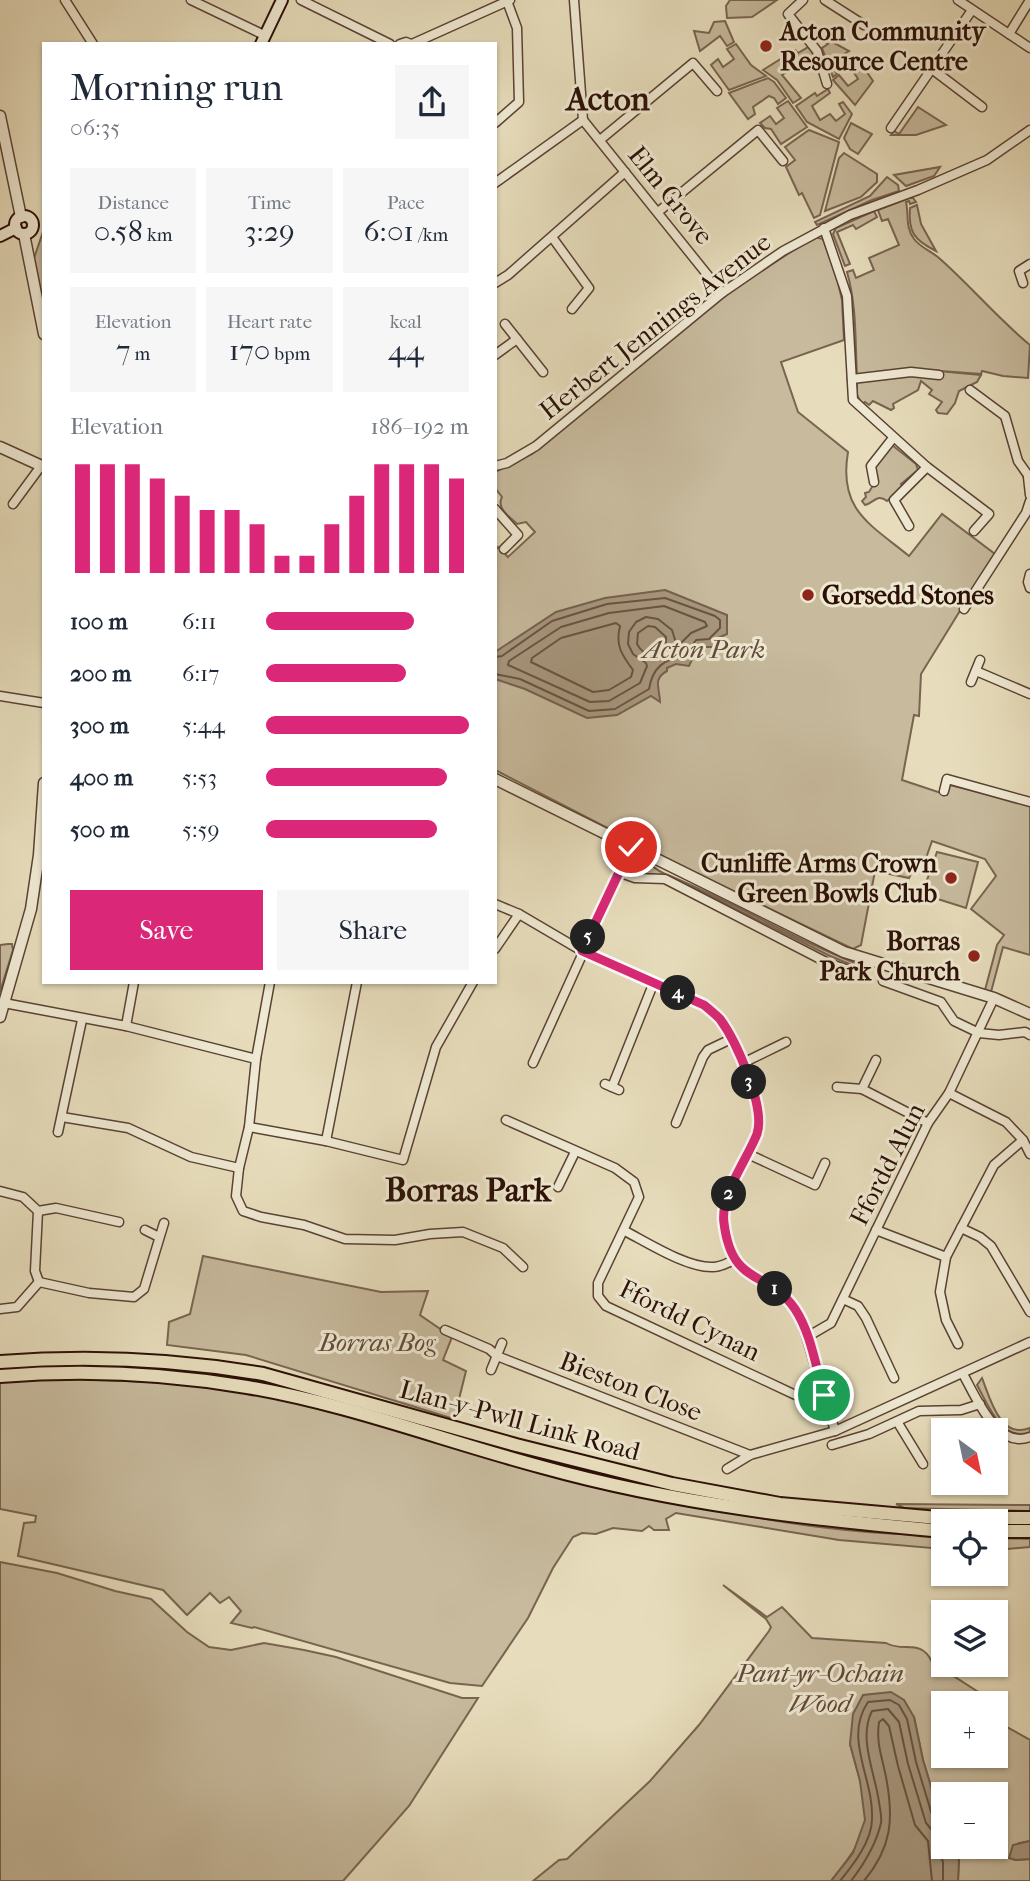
<!DOCTYPE html>
<html lang="en">
<head>
<meta charset="utf-8">
<style>
  :root { --surface:#fff; --page:#f6f6f7; --text:#1f2937; --muted:#747a83; --accent:#db2777 }
  body { margin:0; font-family:"IM FELL French Canon",serif; background:var(--page); color:var(--text); height:100vh; display:flex; flex-direction:column; font-size:26px; white-space:nowrap }
  * { box-sizing:border-box; margin:0 }
  p { font-size:23px; color:var(--muted) }
  .icon { flex:none; width:38px; height:38px; fill:none; stroke:currentColor; stroke-width:2; stroke-linecap:round; stroke-linejoin:round }
  .map { position:relative; flex:1; overflow:hidden }
  .panel { position:absolute; left:42px; top:42px; width:455px; height:942px; display:flex; flex-direction:column; background:var(--surface); border-radius:0px; box-shadow:0 2px 5px #0004 }
  .panel>* { flex:none }
  .needle { width:46px; rotate:147deg }
  .fabs { position:absolute; left:931px; top:1418px; display:grid; gap:14px }
  .fabs a { display:grid; place-items:center; width:77px; height:77px; border-radius:0px; background:var(--surface); box-shadow:0 2px 5px #0004; font-size:35px }
  .pin { position:absolute; display:grid; place-items:center; width:60px; height:60px; color:#fff; margin:-30px; border:4px solid #fff; border-radius:50%; box-shadow:0 2px 7px #0007 }
  .km { position:absolute; width:35px; height:35px; margin:-18px; border-radius:50%; background:#222; color:#fff; font-size:19px; line-height:35px; text-align:center }
  .round { display:grid; place-items:center; flex:none; width:74px; height:74px; border-radius:0px; background:var(--page) }
  .overview { display:flex; align-items:center; justify-content:space-between; height:119px; padding:0 28px }
  h1 { font-size:38px; font-weight:600; line-height:52px }
  .stats { display:grid; grid-template-columns:repeat(3,1fr); gap:10px; height:119px; padding:7px 28px }
  .stats div { display:grid; align-content:center; border-radius:0px; background:var(--page); text-align:center }
  .stats b { font-size:30px; font-weight:600 }
  .stats small { font-size:19px; font-weight:400 }
  .stats p { font-size:19px }
  .chart { height:196px; padding:14px 28px }
  .chart p { display:flex; justify-content:space-between }
  .chart svg { width:100%; height:126px; margin-top:7px; stroke:var(--accent); stroke-width:6 }
  .action { display:flex; gap:14px; margin-top:auto; padding:14px 28px }
  .action a { flex:1; height:80px; border-radius:0px; background:var(--accent); color:#fff; font-size:28px; font-weight:600; line-height:80px; text-align:center }
  .action a+a { background:var(--page); color:var(--text) }
  ul { padding:0 28px; list-style:none; font-size:23px }
  li { display:grid; grid-template-columns:112px 84px 1fr; align-items:center; height:52px }
  li i { height:18px; border-radius:9px; background:var(--accent) }
  .map>svg:first-child { display:block }
</style>
</head>
<body>
<div class="map">
<svg width="1030" height="1881" viewBox="0 0 1030 1881">
  <rect width="100%" height="100%" fill="#e7ddbc"/>
  <filter id="stains"><feTurbulence type="fractalNoise" baseFrequency=".00286" numOctaves="4"/><feColorMatrix values="0 0 0 0 .2 0 0 0 0 .09 0 0 0 0 .02 0 0 0 .5 -.17"/></filter>
  <radialGradient id="worn" r=".72"><stop offset=".6" stop-color="#630" stop-opacity="0"/><stop offset="1" stop-color="#630" stop-opacity=".3"/></radialGradient>
  <g fill="#c7ba9d" stroke="#796451" stroke-width="2">
    <polygon points="730,0 777,0 752,17 727,18 726,6"/>
    <polygon points="725,21 734,42 727,46 720,36 700,51 694,31 709,33 714,22"/>
    <polygon points="827,39 849,51 830,63 837,74 833,77 822,48 828,44 825,42"/>
    <polygon points="736,44 751,65 766,76 729,90 711,65 718,59 723,67 734,59 727,49"/>
    <polygon points="810,46 816,63 808,69 803,61 782,75 801,98 793,103 777,80 763,70 795,50 798,53"/>
    <polygon points="862,65 873,81 855,105 833,80 839,75 848,86 858,79 853,71"/>
    <polygon points="768,78 774,82 786,98 778,104 774,98 769,96 753,107 755,114 748,119 729,93"/>
    <polygon points="828,89 830,93 812,106 820,120 830,114 836,121 845,114 839,104 843,102 852,114 839,139 807,122 796,106 815,93 817,96"/>
    <polygon points="788,101 807,127 781,144 771,129 765,128 760,123 770,116 776,124 784,118 777,108"/>
    <polygon points="918,107 946,125 916,135 891,135 894,131 899,134"/>
    <polygon points="851,123 872,134 858,154 850,149 844,138"/>
    <polygon points="809,130 839,142 820,215 814,218 802,193 799,195 786,167 795,160 785,147"/>
    <polygon points="844,153 877,174 877,182 861,197 825,211 839,158"/>
    <polygon points="940,167 934,176 906,186 894,175"/>
    <polygon points="887,177 898,185 899,191 872,200 817,225 815,222 870,196"/>
    <path d="M909,198h4l3,4 -6,2 -1,-3 -3,1c3,13 -1,25 8,37 7,9 17,12 25,19 32,28 58,60 91,87l-2,33 -25,-2 -21,-5 -1,3 -54,-4 54,5 -4,7 -18,9 -4,12 -8,11 -9,-1 -2,-3 6,-8 -13,-8 3,-4 -11,-9 -3,9 -25,14 1,4 -3,2 -18,-9 -4,4 -4,-3 -3,2 -5,-9v-13l3,-2 -3,-4c-2,-35 0,-69 -10,-104l6,-2 3,8 18,-8 -5,-12 30,-13 -11,-26 -6,2 -4,-11z"/>
    <path d="M917,205l4,19 15,27c-22,-11 -28,-19 -26,-43z"/>
    <polygon points="874,211 877,217 856,229 853,225 837,232 850,264 845,266 833,234 836,228"/>
    <polygon points="44,229 44,322 33,261"/>
    <path d="M814,237l9,2 13,35 6,26 2,40 -63,22 17,50 50,40c-10,58 22,72 61,104l33,-42 53,40 -74,120 -2,42 -5,-1 -12,65 45,15 3,-10 80,20v150l-27,-8 -12,45 -6,-2 12,-45 7,-10 -33,-26 25,-33 -11,-17 -53,-18 -7,20 -7,-2 -9,19 -34,-7 -14,74 -8,4 -172,-83 -186,-96v-220l3,-3 10,10 27,-25 -9,-10 -9,2c-8,-8 -21,-16 -15,-27l-7,-9v-16l37,-18 200,-164z"/>
    <path d="M892,445l24,19 2,6 -17,14 2,4 -16,13c-10,-8 -13,2 -22,4l-3,-4 4,-4 -1,-4 4,-1 3,-5 2,-21z"/>
    <polygon points="937,852 978,862 966,908 922,894"/>
    <path d="M637,858c10,2 18,12 28,16 68,27 131,67 200,93l-1,3 -34,-14 -148,-74 -49,-9 -6,-5z"/>
    <polygon points="8,944 12,944 13,950 0,992 0,945"/>
    <polygon points="203,1256 381,1292 428,1291 420,1315 452,1337 443,1360 466,1371 454,1419 246,1355 167,1345 169,1322 190,1314"/>
    <path d="M46,1378c74,3 148,3 221,17 42,8 82,21 123,32 178,46 368,109 553,108v14l-104,-9 -163,-27 -10,6 3,11h-15l-5,-4 -7,5 -29,-3 -17,6 -14,-1 -9,4 -20,31 -25,50 -46,68 -32,-3 -196,-56 -2,1 -21,-5 10,-12 -12,-14 -9,6 -10,-10 -23,22 -24,-25 -145,-34 6,-33 11,-1 1,-6 -36,-7v-127z"/>
    <path d="M982,1378c8,20 18,62 48,50v4c-28,11 -42,-27 -53,-47z"/>
    <polygon points="896,1504 1030,1505 1030,1511 904,1508"/>
    <polygon points="996,1538 1030,1539 1030,1547 996,1550"/>
    <polygon points="0,1562 57,1573 115,1591 151,1599 187,1632 209,1647 231,1650 264,1643 304,1650 336,1657 462,1698 478,1698 409,1806 343,1881 0,1881"/>
    <path d="M723,1585l44,32 15,-10 30,31 74,5c18,10 35,-5 46,19l54,35 4,6h-47v52h53v-44l11,16 23,13v101l-11,2 -4,17 15,-1v22h-72l1,-22 -6,-13h43v-52h-53v32l-20,-66 -9,-43 -64,27c5,20 18,56 15,76 -2,23 -20,43 -34,61h-298l26,-21 8,-1 83,-78 49,-56 70,-94 2,-4 -5,-8z"/>
  </g>
  <g fill="#a7977e" stroke="#75614e" stroke-width="2">
    <path d="M665,590l62,25v19l-9,4 -5,9h-15l-9,19 -13,-2 -9,4v3c-15,8 -7,18 -7,31l-9,-6 -34,19 -30,3 -62,-29 -30,-10v-27l61,-40 49,-14z"/>
    <polygon points="891,1692 904,1700 914,1717 923,1760 943,1826 943,1846 953,1846 959,1859 958,1881 831,1881 853,1853 865,1820 860,1781 850,1744 853,1714 863,1695"/>
    <polygon points="1030,1841 1030,1859 1015,1860 1009,1858 1013,1845"/>
  </g>
  <g fill="none" stroke-linecap="round" stroke-linejoin="round">
    <g stroke="#695342" stroke-width="2">
      <polygon points="664,606 705,622 707,626 691,633 679,645 676,643 672,630 658,619 646,617 636,622 629,632 628,644 633,654 646,663 647,666 640,683 609,701 590,702 508,665 509,661 561,627 609,613"/>
      <path d="M616,623l4,3c-5,20 2,29 13,44l-2,7 -22,13 -16,2 -62,-30 1,-4 29,-20z"/>
      <path d="M648,626l7,1 11,10v9c-9,12 -22,11 -29,-2l1,-11z"/>
      <path d="M495,657l7,-1 50,-35 55,-17 58,-6 50,18 5,4v8l-11,11 -13,1 -12,17c-21,1 -32,13 -35,32l-34,20 -26,2 -69,-32 -25,-5"/>
      <path d="M840,1881c13,-16 32,-40 32,-62 2,-41 -29,-80 -4,-117l22,-2 9,5 8,14 9,43 17,56 4,5 6,1"/>
      <path d="M851,1881c13,-17 25,-36 30,-58 1,-7 -1,-14 -2,-21 -4,-29 -21,-64 -7,-91l16,-2 11,13 9,42 18,59 5,6 11,6 -4,13 5,14v19"/>
      <path d="M864,1881c28,-34 30,-62 22,-104 -4,-21 -10,-33 -7,-55l4,-3 6,7 9,40 17,59 13,16 4,40"/>
    </g>
    <g stroke="#5a4233" stroke-width="11">
      <g id="minor">
        <polyline points="65,0 93,44"/>
        <polyline points="191,0 264,35"/>
        <polyline points="301,0 390,44"/>
        <polyline points="574,0 583,120 722,293"/>
        <polyline points="803,0 788,14 817,51 827,84"/>
        <polyline points="825,0 864,25"/>
        <polyline points="958,0 1030,48"/>
        <polyline points="1009,34 1030,0"/>
        <polyline points="400,44 406,42 411,44"/>
        <polyline points="412,44 510,0"/>
        <polyline points="932,69 982,107"/>
        <polyline points="495,123 519,102 517,28 507,1"/>
        <polyline points="891,128 972,10"/>
        <polyline points="600,140 693,63 717,91"/>
        <polyline points="495,183 583,120"/>
        <polyline points="658,212 758,130 783,161"/>
        <polyline points="824,228 847,296 853,400 927,467 989,514 974,531"/>
        <polyline points="552,237 589,288 572,309"/>
        <polyline points="495,283 508,275 625,172"/>
        <polyline points="1023,283 1019,271 1030,264"/>
        <polyline points="505,324 543,372"/>
        <polyline points="495,355 517,339"/>
        <polyline points="852,379 911,372 939,375"/>
        <polyline points="970,390 1005,416 1018,461 1030,478"/>
        <polyline points="495,466 507,463 536,446 722,293 783,251 850,215 918,190 987,160 1030,130"/>
        <polyline points="1028,477 1030,495"/>
        <polyline points="874,482 871,466 893,438"/>
        <polyline points="13,504 41,466"/>
        <polyline points="495,509 518,535 504,549"/>
        <polyline points="909,526 894,500 927,467"/>
        <polyline points="1030,574 1028,582 1030,588"/>
        <polyline points="964,609 1026,513 1030,501"/>
        <polyline points="976,671 1030,694"/>
        <polyline points="971,682 980,660"/>
        <polyline points="0,696 44,703"/>
        <polyline points="944,791 947,779 1030,802"/>
        <polyline points="618,872 635,878 665,879 828,963 859,974"/>
        <path d="M495,904l24,10 63,37 121,54c6,4 12,9 17,14 16,22 46,88 37,115 -10,26 -37,60 -33,89 8,66 45,46 71,86 9,14 13,34 18,50 7,24 15,48 22,72"/>
        <polyline points="495,949 519,914"/>
        <polyline points="883,981 941,1002 954,1021 979,1033 999,1035 1025,1032 1030,1035"/>
        <polyline points="270,982 256,1059 249,1127 239,1168 236,1196 243,1211 261,1217 304,1225 345,1239 395,1240 430,1234 463,1232 503,1248 523,1267"/>
        <polyline points="4,1003 126,1026 256,1059"/>
        <polyline points="126,1026 134,982"/>
        <polyline points="533,1063 631,847"/>
        <polyline points="743,1063 786,1042"/>
        <polyline points="605,1084 619,1090"/>
        <polyline points="612,1087 654,982"/>
        <polyline points="837,1087 862,1089 928,1123"/>
        <polyline points="862,1089 876,1060"/>
        <polyline points="949,1093 1006,1122 1023,1140 1030,1154"/>
        <polyline points="62,1117 128,1128 191,1157 239,1168"/>
        <polyline points="506,1120 615,1168 634,1182 639,1197 598,1283 598,1296 606,1306 804,1399 824,1395"/>
        <polyline points="676,1123 703,1057 708,1050 731,1039"/>
        <polyline points="249,1127 326,1141 403,1160 436,1047 473,982"/>
        <polyline points="58,1132 82,1020"/>
        <polyline points="326,1141 357,982"/>
        <polyline points="748,1154 815,1185 825,1163"/>
        <polyline points="558,1187 575,1152"/>
        <polyline points="0,1191 23,1197 38,1211 35,1271 39,1282 89,1293 134,1297 144,1289 164,1223"/>
        <polyline points="38,1211 56,1208 119,1222"/>
        <polyline points="961,1228 980,1237 991,1246 1030,1312"/>
        <polyline points="145,1230 159,1237"/>
        <polyline points="876,1230 946,1257"/>
        <path d="M625,1231c23,12 62,37 88,36 8,0 14,-4 21,-7"/>
        <polyline points="843,1299 858,1306 866,1318 894,1378"/>
        <polyline points="0,1309 17,1307 39,1282"/>
        <polyline points="445,1330 489,1349 497,1356 750,1455"/>
        <polyline points="807,1337 831,1323 928,1123 949,1093 994,998"/>
        <polyline points="958,1344 946,1320 940,1292 946,1257 994,1165 1023,1140"/>
        <polyline points="491,1370 502,1343"/>
        <path d="M963,1374c13,23 34,76 67,63"/>
        <polyline points="898,1423 923,1464"/>
        <polyline points="832,1445 869,1434 919,1411 961,1410 980,1404"/>
        <polyline points="727,1469 750,1455 835,1431 1030,1342"/>
      </g>
    </g>
    <g stroke="#5a4233" stroke-width="13">
      <g id="tertiary">
        <polyline points="0,116 21,217"/>
        <polyline points="24,234 44,334"/>
        <polyline points="0,447 44,467"/>
        <polyline points="495,779 844,952 994,998 1030,1014"/>
        <polyline points="0,1017 31,909 39,855 44,783"/>
      </g>
    </g>
    <g stroke="#2b0f05" stroke-width="14">
      <g id="secondary">
        <polyline points="261,44 282,0"/>
        <circle cx="24" cy="225" r="9"/>
        <polyline points="0,236 16,228"/>
      </g>
    </g>
    <g stroke="#2b0f05" stroke-width="16">
      <g id="trunk">
        <path d="M0,1362c88,-7 176,-3 263,12l253,71 156,39 108,20 158,14h92"/>
        <path d="M0,1376c83,-7 165,-3 247,11 101,17 197,54 295,80 133,37 265,52 401,64"/>
        <polyline points="996,1531 1030,1531"/>
      </g>
    </g>
    <use href="#minor" stroke="#efe9d3" stroke-width="8"/>
    <use href="#tertiary" stroke="#efe9d3" stroke-width="10"/>
    <use href="#secondary" stroke="#efe9d3" stroke-width="10"/>
    <use href="#trunk" stroke="#e7ddbc" stroke-width="12"/>
  </g>
  <g fill="none" stroke-linecap="round" stroke-linejoin="round">
    <g stroke="#fff" stroke-width="14">
      <path id="route" d="M631,847l-49,104 122,54c5,4 11,9 16,14 16,22 46,88 37,115 -10,26 -37,60 -33,89 8,65 44,46 71,86 16,24 21,59 29,86"/>
    </g>
    <use href="#route" stroke="#db2777" stroke-width="9"/>
  </g>
  <g fill="#8f2418" stroke="#efe9d3" stroke-width="2.5">
    <circle cx="766" cy="46" r="7"/>
    <circle cx="808" cy="595" r="7"/>
    <circle cx="951" cy="878" r="7"/>
    <circle cx="974" cy="956" r="7"/>
  </g>
  <g text-anchor="middle" stroke-width="6" stroke-linejoin="round" paint-order="stroke">
    <g font-size="26" font-weight="bold" fill="#2b0f05" stroke="#efe9d3" text-anchor="start">
      <text x="780" y="40">Acton Community<tspan x="780" dy="30">Resource Centre</tspan></text>
      <text x="822" y="604">Gorsedd Stones</text>
      <text x="937" y="872" text-anchor="end">Cunliffe Arms Crown<tspan x="937" dy="30">Green Bowls Club</tspan></text>
      <text x="960" y="950" text-anchor="end">Borras<tspan x="960" dy="30">Park Church</tspan></text>
    </g>
    <g font-size="26" fill="#2b0f05" stroke="#efe9d3">
      <text transform="translate(671 195) rotate(51)" y="9">Elm Grove</text>
      <text transform="translate(655 326) rotate(-38)" y="9">Herbert Jennings Avenue</text>
      <text transform="translate(887 1164) rotate(-63)" y="9">Ffordd Alun</text>
      <text transform="translate(690 1320) rotate(26)" y="9">Ffordd Cynan</text>
      <text transform="translate(631 1386) rotate(21)" y="9">Bieston Close</text>
      <text transform="translate(520 1420) rotate(15)" y="9">Llan-y-Pwll Link Road</text>
    </g>
    <g font-size="26" font-style="italic" fill="#624b3a" stroke="#efe9d3">
      <text x="704" y="658">Acton Park</text>
      <text x="377" y="1351">Borras Bog</text>
      <text x="820" y="1682">Pant-yr-Ochain<tspan x="820" dy="30">Wood</tspan></text>
    </g>
    <g font-size="33" font-weight="bold" fill="#2b0f05" stroke="#efe9d3">
      <text x="608" y="110">Acton</text>
      <text x="468" y="1201">Borras Park</text>
    </g>
  </g>
  <rect width="100%" height="100%" filter="url(#stains)"/>
  <rect width="100%" height="100%" fill="url(#worn)"/>
</svg>
<div class="fabs">
<a><svg class="needle" viewBox="-14 -14 28 28"><path d="M0-13l5 13h-10z" fill="#e53935"/><path d="M0 13l5-13h-10z" fill="#747a83"/></svg></a>
<a><svg class="icon" aria-label="locate" viewBox="0 0 24 24"><circle cx="12" cy="12" r="6"/><path d="M12 2v4M12 18v4M2 12h4M18 12h4"/></svg></a>
<a><svg class="icon" aria-label="layers" viewBox="0 0 24 24"><path d="M12 4l9 5-9 5-9-5zM3 14l9 5 9-5"/></svg></a>
<a>+</a>
<a>−</a>
</div>
<div class="pin" style="left:824px;top:1395px;background:#1e9e55"><svg class="icon" aria-label="arrive" viewBox="0 0 24 24"><path d="M6 21V4h12l-3 4 3 4H6"/></svg></div>
<div class="pin" style="left:631px;top:847px;background:#d93025"><svg class="icon" aria-label="check" viewBox="0 0 24 24"><path d="M5 12l5 5 9-10"/></svg></div>
<b class="km" style="left:775px;top:1289px">1</b>
<b class="km" style="left:729px;top:1194px">2</b>
<b class="km" style="left:749px;top:1082px">3</b>
<b class="km" style="left:678px;top:993px">4</b>
<b class="km" style="left:588px;top:937px">5</b>
<section class="panel">
<div class="overview"><div><h1>Morning run</h1><p>06:35</p></div><a class="round"><svg class="icon" aria-label="share" viewBox="0 0 24 24"><path d="M12 15V3M7 8l5-5 5 5M5 13v7h14v-7"/></svg></a></div>
<div class="stats">
<div><p>Distance</p><b>0.58<small> km</small></b></div>
<div><p>Time</p><b>3:29</b></div>
<div><p>Pace</p><b>6:01<small> /km</small></b></div>
</div>
<div class="stats">
<div><p>Elevation</p><b>7<small> m</small></b></div>
<div><p>Heart rate</p><b>170<small> bpm</small></b></div>
<div><p>kcal</p><b>44</b></div>
</div>
<div class="chart"><p><span>Elevation</span>186–192 m</p>
<svg viewBox="0 0 160 44" preserveAspectRatio="none"><path d="M5 44V6M15 44V6M25 44V6M35 44V11M45 44V17M55 44V22M65 44V22M75 44V27M85 44V38M95 44V38M105 44V27M115 44V17M125 44V6M135 44V6M145 44V6M155 44V11"/></svg>
</div>
<ul>
<li><b>100 m</b>6:11<i style="width:73%"></i></li>
<li><b>200 m</b>6:17<i style="width:69%"></i></li>
<li><b>300 m</b>5:44<i style="width:100%"></i></li>
<li><b>400 m</b>5:53<i style="width:89%"></i></li>
<li><b>500 m</b>5:59<i style="width:84%"></i></li>
</ul>
<div class="action"><a>Save</a><a>Share</a></div>
</section>
</div>
</body>
</html>
